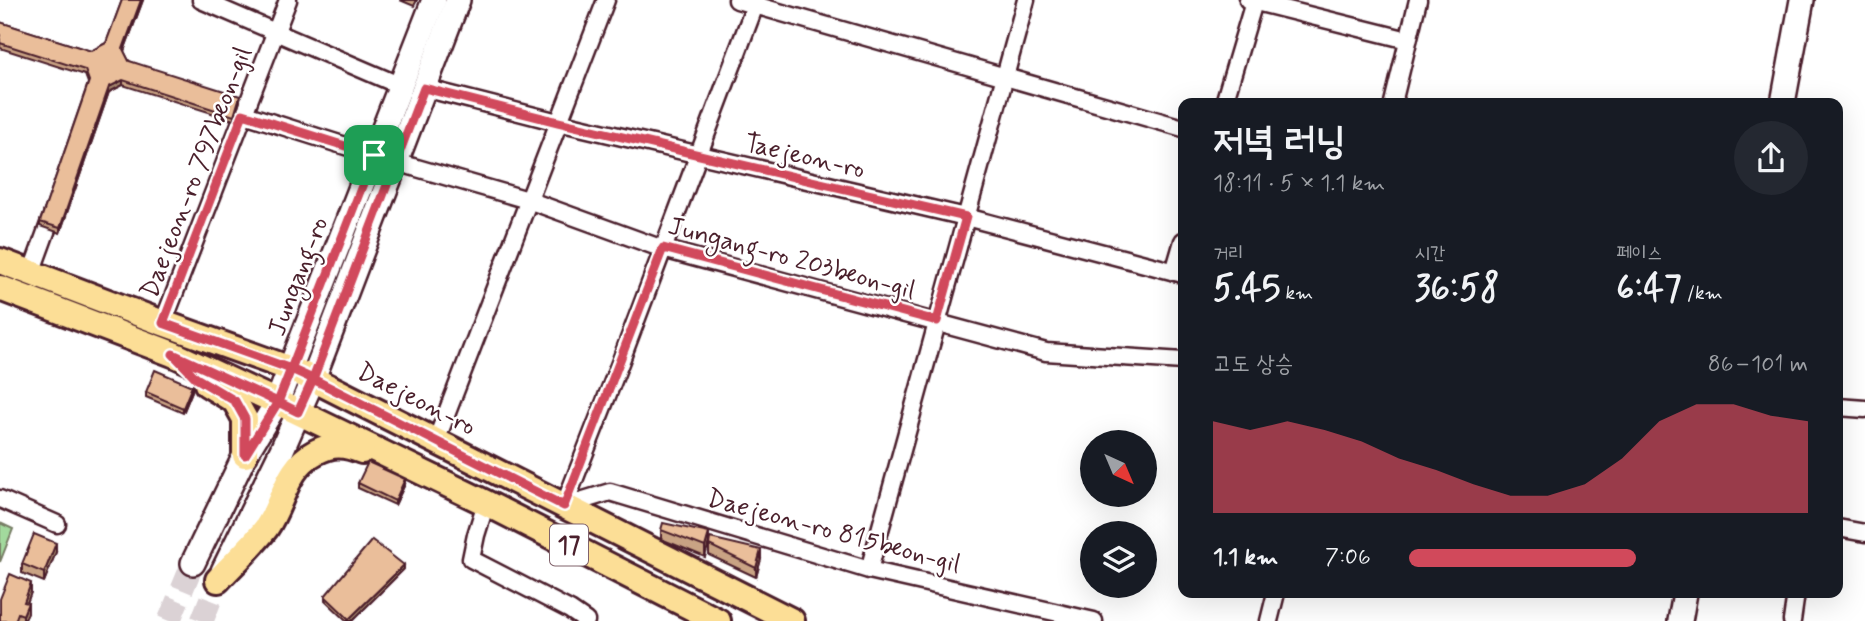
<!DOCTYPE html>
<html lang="ko">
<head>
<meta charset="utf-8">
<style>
  :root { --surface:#171b24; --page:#242831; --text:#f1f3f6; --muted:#9ea1a6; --accent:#d1495b }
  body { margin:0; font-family:Mynerve,"Poor Story",sans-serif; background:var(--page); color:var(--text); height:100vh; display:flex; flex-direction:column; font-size:26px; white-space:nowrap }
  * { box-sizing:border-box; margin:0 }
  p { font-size:23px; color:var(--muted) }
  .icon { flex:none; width:38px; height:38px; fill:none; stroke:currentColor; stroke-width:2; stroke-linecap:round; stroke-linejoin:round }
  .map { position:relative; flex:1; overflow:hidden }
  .sheet { position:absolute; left:1178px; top:98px; width:665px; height:500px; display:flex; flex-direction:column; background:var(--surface); border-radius:14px; box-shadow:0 7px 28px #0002 }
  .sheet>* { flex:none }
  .needle { width:46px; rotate:136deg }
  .controls { position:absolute; left:1080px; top:430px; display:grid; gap:14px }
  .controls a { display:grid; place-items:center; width:77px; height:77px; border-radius:50%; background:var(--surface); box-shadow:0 7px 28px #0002; font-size:35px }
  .pin { position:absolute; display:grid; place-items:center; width:60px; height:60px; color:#fff; margin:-30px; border-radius:14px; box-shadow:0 4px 10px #0006 }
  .round { display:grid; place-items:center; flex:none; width:74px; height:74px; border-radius:37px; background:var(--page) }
  .headline { display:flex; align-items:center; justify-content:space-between; height:119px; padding:0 35px }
  h1 { font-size:38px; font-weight:800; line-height:52px }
  .stats { display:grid; grid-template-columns:repeat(3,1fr); gap:10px; height:119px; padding:7px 35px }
  .stats div { display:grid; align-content:center }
  .stats b { font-size:35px; font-weight:800 }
  .stats small { font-size:19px; font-weight:400 }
  .stats p { font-size:19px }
  .chart { height:196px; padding:14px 35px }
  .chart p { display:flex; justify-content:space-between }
  .chart svg { width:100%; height:126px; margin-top:7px; fill:var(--accent); opacity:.7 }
  ul { padding:0 35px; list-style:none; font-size:23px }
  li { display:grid; grid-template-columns:112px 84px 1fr; align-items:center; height:52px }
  li i { height:18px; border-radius:9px; background:var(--accent) }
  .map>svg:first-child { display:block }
</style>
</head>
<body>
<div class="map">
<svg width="1865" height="621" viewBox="0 0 1865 621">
  <rect width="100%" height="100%" fill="#fff"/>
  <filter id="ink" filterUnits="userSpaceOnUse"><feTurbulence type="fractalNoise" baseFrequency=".0143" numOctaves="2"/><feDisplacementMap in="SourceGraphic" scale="14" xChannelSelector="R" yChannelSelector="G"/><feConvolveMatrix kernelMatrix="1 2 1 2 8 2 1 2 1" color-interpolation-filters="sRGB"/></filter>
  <g filter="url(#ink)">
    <polygon fill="#a2d99d" stroke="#767c64" stroke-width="2" points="0,523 13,529 0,562"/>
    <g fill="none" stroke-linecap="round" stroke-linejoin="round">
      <g stroke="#dbd2d5" stroke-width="23" stroke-dasharray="23 11" stroke-linecap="butt">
        <polyline points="169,621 193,563"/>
        <polyline points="202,621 218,580"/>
      </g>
      <g stroke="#4a1f2b" stroke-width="21">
        <g id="street">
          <polyline points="201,0 401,86"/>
          <polyline points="737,0 1183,128"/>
          <polyline points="1248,0 1408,40"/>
          <polyline points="424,88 558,122 966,217 1183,274"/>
          <polyline points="1224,103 1254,2"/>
          <polyline points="1393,103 1418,0"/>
          <polyline points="216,105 374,155"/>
          <polyline points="396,162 528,200 663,249 1046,352 1183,361"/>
          <polyline points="1174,272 1183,241"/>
          <polyline points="31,273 54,210"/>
          <polyline points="163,323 288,0"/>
          <polyline points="1838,407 1865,409"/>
          <polyline points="436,441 606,0"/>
          <polyline points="0,499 57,524"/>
          <polyline points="486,503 476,535 471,559 570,610 586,621"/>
          <polyline points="564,506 610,492 869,570 1094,621"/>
          <polyline points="564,506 620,363 757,0"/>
          <polyline points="1838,528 1865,533"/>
          <polyline points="869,570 1026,0"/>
          <polyline points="1269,621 1276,593"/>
          <polyline points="1792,621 1796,593"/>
        </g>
      </g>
      <g stroke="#4a1f2b" stroke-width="28">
        <g id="secondary">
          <polyline points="1783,103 1802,0"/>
          <polyline points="193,563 245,455 277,402 434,0"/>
          <polyline points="223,571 281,452 313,379 458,0"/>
          <polyline points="1680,621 1685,593"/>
        </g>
      </g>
      <g stroke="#4a1f2b" stroke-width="30">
        <g id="primary">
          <polyline points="0,261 163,323 291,369 313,379 792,621"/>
          <polyline points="0,288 173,354 277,402 486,503 718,621"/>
          <polyline points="207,384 235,401 245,419 245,455"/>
          <path d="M218,580c16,-17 34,-34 48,-52 18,-26 19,-60 50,-76 17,-9 28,-8 46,-1"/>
        </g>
      </g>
      <use href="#street" stroke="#fff" stroke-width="16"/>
      <use href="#secondary" stroke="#fff" stroke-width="23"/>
      <use href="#primary" stroke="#fcde96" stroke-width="24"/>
    </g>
    <g fill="#c9a384" stroke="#4a1f2b" stroke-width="2">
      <polygon points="122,0 143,0 124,51 129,61 240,101 234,120 123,85 109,92 60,233 40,226 40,222 88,83 85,75 0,48 0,22 91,51 106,43"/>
      <polygon points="400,0 417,0 414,6"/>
      <polygon points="192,391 183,413 146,397 146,392"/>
      <polygon points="358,483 405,484 395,505 358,488"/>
      <polygon points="661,530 709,533 705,557 661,539"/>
      <polygon points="709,545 761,559 756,577 709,555"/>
      <polygon points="56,552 44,582 22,573 22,564"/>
      <polygon points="404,569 352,621 347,621 325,600 325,596"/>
      <polygon points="31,592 27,603 28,613 24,621 0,621"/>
    </g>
    <g fill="#a4856c" stroke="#4a1f2b" stroke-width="2">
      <polygon points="141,0 143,0 123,54 123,49"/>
      <polygon points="123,80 123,85 109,92 60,233 60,228 109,87"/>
      <polygon points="240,96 240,101 234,120 234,116"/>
      <polygon points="192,386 192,391 183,413 183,408"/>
      <polygon points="405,479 405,484 395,505 395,501"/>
      <polygon points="709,533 709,542 705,557 705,547"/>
      <polygon points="56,543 56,552 44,582 44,573"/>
      <polygon points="761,550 761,559 756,577 756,568"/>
      <polygon points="404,565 404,569 352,621 349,621 349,619"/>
      <polygon points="31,583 31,592 24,611 24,602"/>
      <polygon points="28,603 28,613 24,621 23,621 23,615"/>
    </g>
    <g fill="#eabe9a" stroke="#4a1f2b" stroke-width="2">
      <polygon points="122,0 141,0 123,49 129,61 240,96 234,116 123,80 109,87 60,228 40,222 89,81 85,70 0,43 0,22 91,51 106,43"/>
      <polygon points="155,370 192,386 183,408 146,392"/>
      <polygon points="368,462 405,479 395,501 358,483"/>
      <polygon points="663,523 709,533 705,547 661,530"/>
      <polygon points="34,534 56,543 44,573 22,564"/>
      <polygon points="710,538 761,550 756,568 709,545"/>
      <polygon points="372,540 404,565 349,619 325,596"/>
      <polygon points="10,574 31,583 24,602 28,603 23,615 18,613 15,621 0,621 0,599"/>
    </g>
  </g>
  <g fill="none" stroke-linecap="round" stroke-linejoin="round" filter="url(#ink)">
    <g stroke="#fff" stroke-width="14">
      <polyline id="route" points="374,155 291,369 278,402 173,354 196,378 235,401 245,419 245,455 278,402 298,412 313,379 564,506 663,248 937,321 966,217 558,122 424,88 313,379 291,369 163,323 243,114 374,155"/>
    </g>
    <use href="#route" stroke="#d1495b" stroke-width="9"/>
  </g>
  <g text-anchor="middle" stroke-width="5" stroke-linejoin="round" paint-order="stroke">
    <rect fill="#fff" stroke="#80626b" stroke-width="2" x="550" y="524.5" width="38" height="41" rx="5"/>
    <g font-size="24" font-weight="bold" fill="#4a1f2b">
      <text x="569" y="553">17</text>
    </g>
    <g font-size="26" fill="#4a1f2b" stroke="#fff">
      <text transform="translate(805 155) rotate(13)" y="9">Taejeon-ro</text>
      <text transform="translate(195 172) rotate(-69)" y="9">Daejeon-ro 797beon-gil</text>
      <text transform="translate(792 257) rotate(15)" y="9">Jungang-ro 203beon-gil</text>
      <text transform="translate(297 276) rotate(-69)" y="9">Jungang-ro</text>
      <text transform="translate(417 398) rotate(27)" y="9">Daejeon-ro</text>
      <text transform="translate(834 530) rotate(15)" y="9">Daejeon-ro 815beon-gil</text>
    </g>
  </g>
</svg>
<div class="controls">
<a><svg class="needle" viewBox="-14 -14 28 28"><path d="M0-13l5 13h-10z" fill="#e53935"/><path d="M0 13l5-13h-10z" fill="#9ea1a6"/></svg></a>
<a><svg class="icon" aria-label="layers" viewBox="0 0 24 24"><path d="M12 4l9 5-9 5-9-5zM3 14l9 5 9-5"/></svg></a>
</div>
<div class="pin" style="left:374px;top:155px;background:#1e9e55"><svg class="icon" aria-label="arrive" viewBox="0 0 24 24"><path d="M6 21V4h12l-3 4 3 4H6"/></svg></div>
<section class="sheet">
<div class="headline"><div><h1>저녁 러닝</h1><p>18:11 · 5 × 1.1 km</p></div><a class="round"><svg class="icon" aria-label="share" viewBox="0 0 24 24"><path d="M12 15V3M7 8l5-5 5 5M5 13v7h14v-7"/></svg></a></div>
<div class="stats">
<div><p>거리</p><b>5.45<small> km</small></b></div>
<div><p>시간</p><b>36:58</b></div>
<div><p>페이스</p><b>6:47<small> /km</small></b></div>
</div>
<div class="chart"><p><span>고도 상승</span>86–101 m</p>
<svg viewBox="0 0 160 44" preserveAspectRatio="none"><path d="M0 44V12L10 15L20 12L30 15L40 19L50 25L60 29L70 34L80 38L90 38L100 34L110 25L120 12L130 6L140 6L150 10L160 12V44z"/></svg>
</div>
<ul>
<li><b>1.1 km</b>7:06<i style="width:57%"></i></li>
</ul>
</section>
</div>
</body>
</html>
